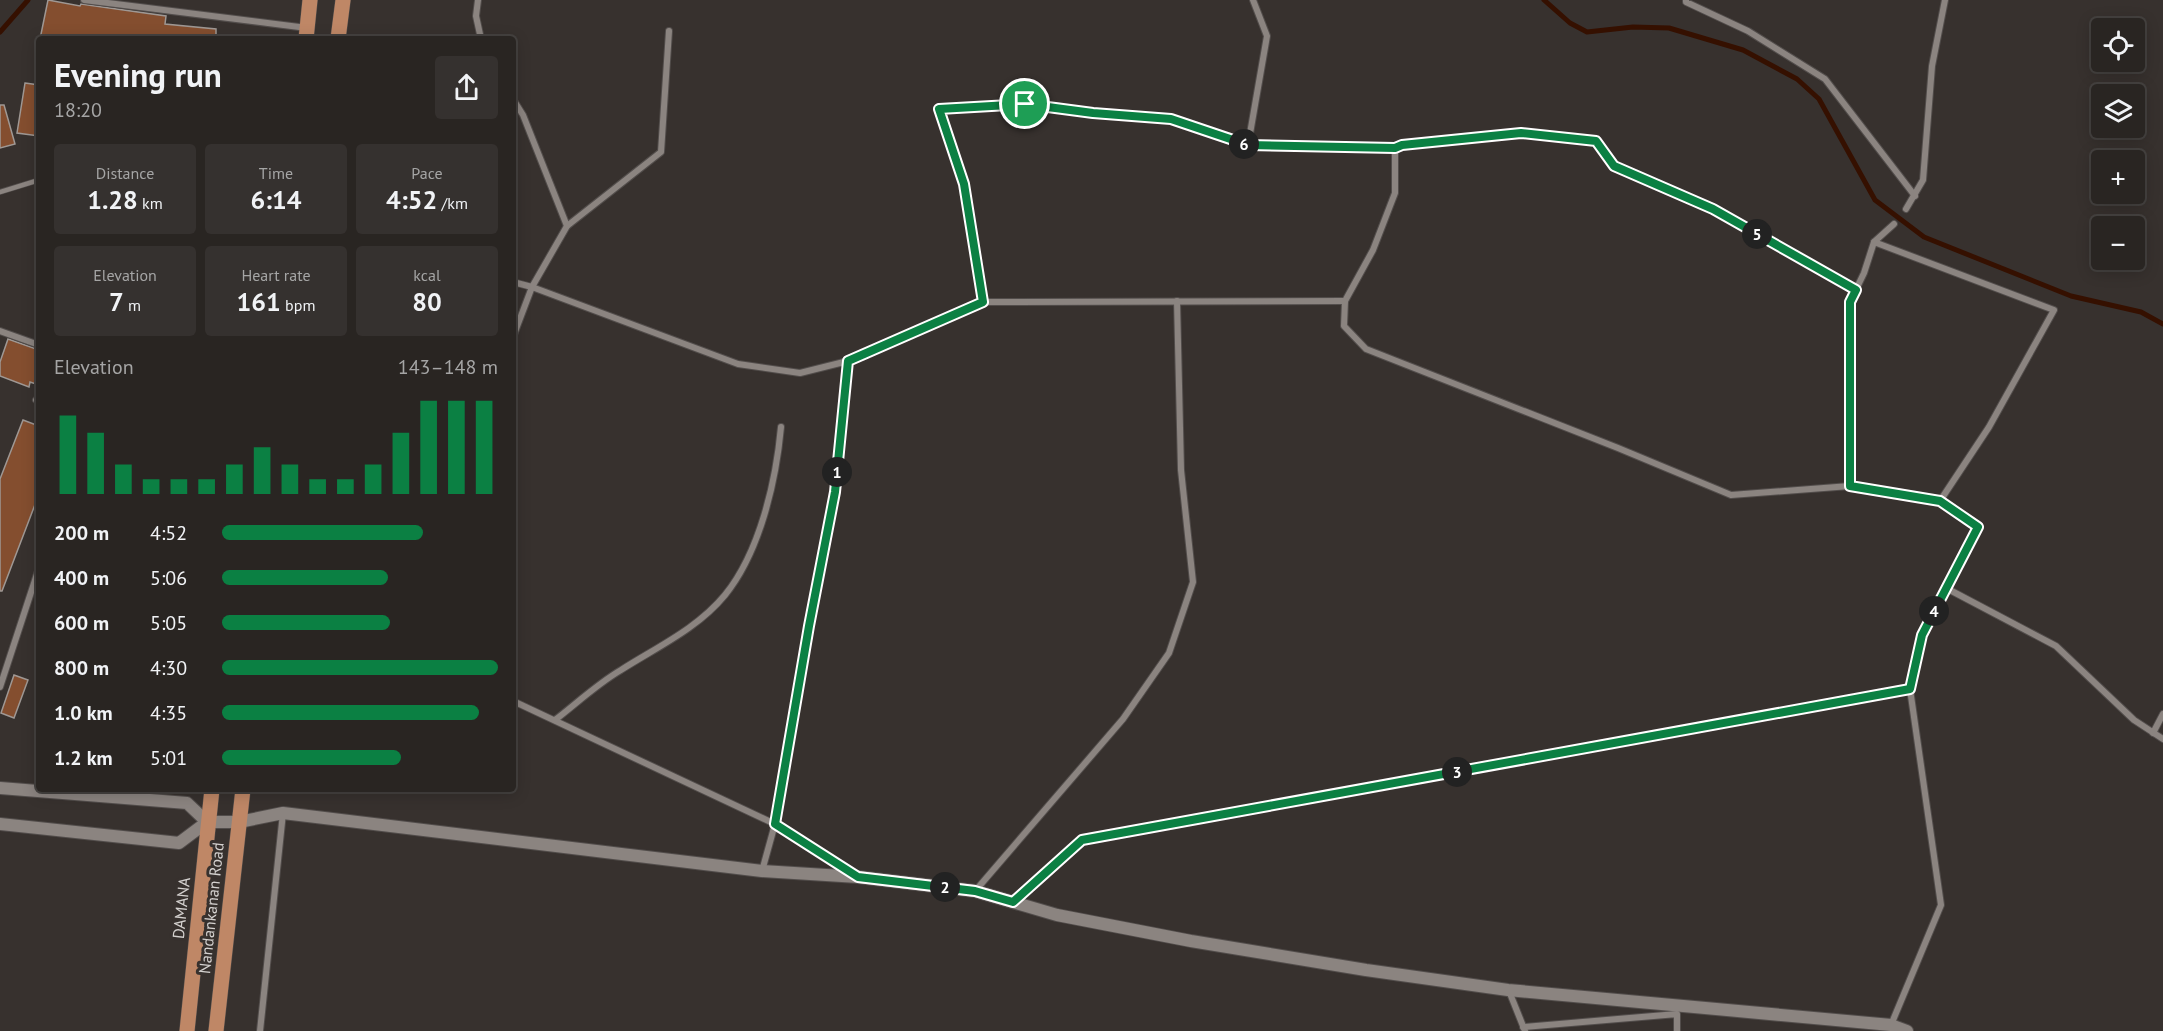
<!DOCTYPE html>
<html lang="en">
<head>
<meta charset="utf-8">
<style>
  :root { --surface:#292522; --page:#35312f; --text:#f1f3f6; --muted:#a5a5a5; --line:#454240; --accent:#0b8043 }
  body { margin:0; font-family:"PT Sans",sans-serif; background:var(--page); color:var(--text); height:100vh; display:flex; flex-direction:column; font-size:22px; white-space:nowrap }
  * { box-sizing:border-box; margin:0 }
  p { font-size:20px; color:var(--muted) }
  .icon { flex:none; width:33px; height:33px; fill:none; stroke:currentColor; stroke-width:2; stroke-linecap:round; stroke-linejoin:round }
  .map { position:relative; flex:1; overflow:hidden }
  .panel { position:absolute; left:36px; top:36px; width:480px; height:756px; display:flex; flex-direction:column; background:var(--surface); border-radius:6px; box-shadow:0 3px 15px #0003,0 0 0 2px var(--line) }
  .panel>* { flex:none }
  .buttons { position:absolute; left:2091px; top:18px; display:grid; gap:12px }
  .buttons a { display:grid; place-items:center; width:54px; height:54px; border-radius:6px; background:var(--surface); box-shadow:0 3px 15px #0003,0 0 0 2px var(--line); font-size:30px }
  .pin { position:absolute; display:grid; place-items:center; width:51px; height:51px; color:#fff; margin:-26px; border:3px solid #fff; border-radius:50%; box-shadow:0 2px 6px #0007 }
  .km { position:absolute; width:30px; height:30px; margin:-15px; border-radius:50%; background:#222; color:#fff; font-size:16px; line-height:30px; text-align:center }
  .round { display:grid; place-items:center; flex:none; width:63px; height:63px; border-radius:6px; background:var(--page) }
  .head { display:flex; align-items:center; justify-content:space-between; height:102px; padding:0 18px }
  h1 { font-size:33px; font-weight:700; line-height:45px }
  .figures { display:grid; grid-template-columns:repeat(3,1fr); gap:9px; height:102px; padding:6px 18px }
  .figures div { display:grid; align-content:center; border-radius:6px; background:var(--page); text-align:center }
  .figures b { font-size:26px; font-weight:700 }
  .figures small { font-size:16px; font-weight:400 }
  .figures p { font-size:16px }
  .chart { height:168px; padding:12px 18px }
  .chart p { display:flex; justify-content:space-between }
  .chart svg { width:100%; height:108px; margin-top:6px; stroke:var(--accent); stroke-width:6 }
  ul { padding:0 18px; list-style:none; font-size:20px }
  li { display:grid; grid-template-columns:96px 72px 1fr; align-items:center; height:45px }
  li i { height:15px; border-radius:8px; background:var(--accent) }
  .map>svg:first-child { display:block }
</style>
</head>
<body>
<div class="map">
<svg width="2163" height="1031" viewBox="0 0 2163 1031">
  <rect width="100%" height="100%" fill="#37312e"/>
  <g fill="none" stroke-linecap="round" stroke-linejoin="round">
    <g stroke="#351000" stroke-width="5">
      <polyline points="1544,0 1570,23 1587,32 1633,27 1669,28 1743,50 1797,79 1819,99 1875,200 1924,237 2071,296 2141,312 2163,324"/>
      <polyline points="0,32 28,0"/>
    </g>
  </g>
  <g fill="#844e2f" stroke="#9f9894" stroke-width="1.5">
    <polygon points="48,0 80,6 81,4 166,16 165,24 216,29 216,39 40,39"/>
    <polygon points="25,83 39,85 39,136 17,133"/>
    <polygon points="0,105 4,105 15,144 0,148"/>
    <polygon points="8,339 39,350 39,385 30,382 29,387 0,376 0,362"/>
    <polygon points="23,420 39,426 39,504 36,502 2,591 0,591 0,479"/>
    <polygon points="14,675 28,680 14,718 1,713"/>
  </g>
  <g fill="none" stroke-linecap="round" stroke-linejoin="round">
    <g stroke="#524d4b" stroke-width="6">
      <polyline id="lane" points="0,192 39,180"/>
    </g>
    <g stroke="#524d4b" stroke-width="8">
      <g id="street">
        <polyline points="84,0 307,28"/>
        <polyline points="478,0 476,16 481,39"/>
        <polyline points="1686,0 1686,2 1748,31 1825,79 1915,196"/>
        <polyline points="513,99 523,115 567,226 532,287 513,337"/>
        <polyline points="1248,145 1267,36 1253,0"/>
        <polyline points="1906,209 1923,180 1932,66 1945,0"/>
        <polyline points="567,226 661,152 669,31"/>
        <polyline points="1874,242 2054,310 1989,427 1940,501"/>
        <polyline points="513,282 532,287 738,364 800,373 848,361 983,302 964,184 939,109 1025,104 1093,113 1171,119 1248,145 1395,148"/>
        <polyline points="983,302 1345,301"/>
        <polyline points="0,331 39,345"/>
        <polyline points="36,400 39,402"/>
        <polyline points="1850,486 1731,495 1618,448 1366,349 1344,326 1345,301 1373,250 1395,193 1395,148 1402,145 1521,133 1596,141 1614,166 1713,209 1856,290"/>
        <polyline points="1946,588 2056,646 2134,720 2163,739"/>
        <polyline points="0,687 39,568"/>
        <polyline points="513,701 775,824 854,874"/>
        <path d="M555,720c21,-16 42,-36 66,-50 36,-23 76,-41 104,-75 35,-43 51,-114 56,-168"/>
        <polyline points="2153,733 2163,714"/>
        <polyline points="762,871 775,824 809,626 835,492 848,361"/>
        <polyline points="976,890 1123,719 1169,653 1193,582 1181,470 1177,301"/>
        <polyline points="1013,902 1082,840 1910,689"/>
        <polyline points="1509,991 1525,1031"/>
        <polyline points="1891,1025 1941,905 1910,689 1922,635 1978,527 1940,501 1850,486 1850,302 1864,273 1874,242 1894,224"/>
        <polyline points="1523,1027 1677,1014 1677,1031"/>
        <polyline points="260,1031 283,813"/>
      </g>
    </g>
    <g stroke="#524d4b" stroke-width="14">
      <g id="secondary">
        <polyline points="0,788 187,803 207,822"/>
        <polyline points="0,824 179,843 207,822 239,822 283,813 762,871 858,877 975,891 1057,915 1191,941 1366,970 1508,990 1891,1025 1907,1031"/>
      </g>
    </g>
    <g stroke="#524d4b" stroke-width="16">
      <g id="primary">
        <polyline points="306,39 310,0"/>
        <polyline points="338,39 343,0"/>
        <polyline points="187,1031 212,789"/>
        <polyline points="216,1031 243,789"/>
      </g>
    </g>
    <use href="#lane" stroke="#8b8480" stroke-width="4.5"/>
    <use href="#street" stroke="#8b8480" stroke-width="6"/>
    <use href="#secondary" stroke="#8b8480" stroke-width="12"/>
    <use href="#primary" stroke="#bf8766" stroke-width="15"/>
  </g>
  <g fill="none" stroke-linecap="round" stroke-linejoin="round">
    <g stroke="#fff" stroke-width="12">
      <polygon id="route" points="1025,104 1093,113 1171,119 1248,145 1395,148 1402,145 1521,133 1596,141 1614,166 1713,209 1856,290 1850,302 1850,486 1940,501 1978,527 1922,635 1910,689 1082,840 1013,902 975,891 858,877 775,824 809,626 835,492 848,361 983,302 964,184 939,109"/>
    </g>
    <use href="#route" stroke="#0b8043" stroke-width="8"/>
  </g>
  <g text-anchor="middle" stroke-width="6" stroke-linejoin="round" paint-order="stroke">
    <g font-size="16" fill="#d4d1cf" stroke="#37312e">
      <text transform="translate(181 908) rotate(-84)" y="6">DAMANA</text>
      <text transform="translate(211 908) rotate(-84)" y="6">Nandankanan Road</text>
    </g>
  </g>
</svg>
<div class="buttons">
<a><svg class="icon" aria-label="locate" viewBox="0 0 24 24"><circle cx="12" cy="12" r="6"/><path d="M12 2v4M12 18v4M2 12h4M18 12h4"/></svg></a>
<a><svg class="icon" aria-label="layers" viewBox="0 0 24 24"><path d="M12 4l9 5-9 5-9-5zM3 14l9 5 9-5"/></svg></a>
<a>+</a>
<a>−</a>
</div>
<div class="pin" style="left:1025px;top:104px;background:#1e9e55"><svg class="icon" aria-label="arrive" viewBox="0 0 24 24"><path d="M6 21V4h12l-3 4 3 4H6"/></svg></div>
<b class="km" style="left:837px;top:472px">1</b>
<b class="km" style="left:945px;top:887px">2</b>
<b class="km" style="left:1457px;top:772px">3</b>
<b class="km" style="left:1934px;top:611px">4</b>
<b class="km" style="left:1757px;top:234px">5</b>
<b class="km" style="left:1244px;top:144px">6</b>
<section class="panel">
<div class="head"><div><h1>Evening run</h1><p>18:20</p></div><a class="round"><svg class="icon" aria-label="share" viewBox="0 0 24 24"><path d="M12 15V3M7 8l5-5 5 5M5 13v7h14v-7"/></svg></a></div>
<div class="figures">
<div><p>Distance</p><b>1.28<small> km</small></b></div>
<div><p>Time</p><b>6:14</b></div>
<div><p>Pace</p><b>4:52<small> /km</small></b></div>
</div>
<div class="figures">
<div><p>Elevation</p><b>7<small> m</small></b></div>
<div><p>Heart rate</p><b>161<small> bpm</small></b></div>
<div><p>kcal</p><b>80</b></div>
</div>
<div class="chart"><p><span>Elevation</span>143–148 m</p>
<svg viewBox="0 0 160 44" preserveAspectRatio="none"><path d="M5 44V12M15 44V19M25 44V32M35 44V38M45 44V38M55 44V38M65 44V32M75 44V25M85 44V32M95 44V38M105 44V38M115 44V32M125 44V19M135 44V6M145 44V6M155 44V6"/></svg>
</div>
<ul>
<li><b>200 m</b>4:52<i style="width:73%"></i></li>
<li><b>400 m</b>5:06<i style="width:60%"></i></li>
<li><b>600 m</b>5:05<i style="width:61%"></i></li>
<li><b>800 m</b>4:30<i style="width:100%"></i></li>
<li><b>1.0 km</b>4:35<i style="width:93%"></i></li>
<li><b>1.2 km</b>5:01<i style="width:65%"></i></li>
</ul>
</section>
</div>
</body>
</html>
